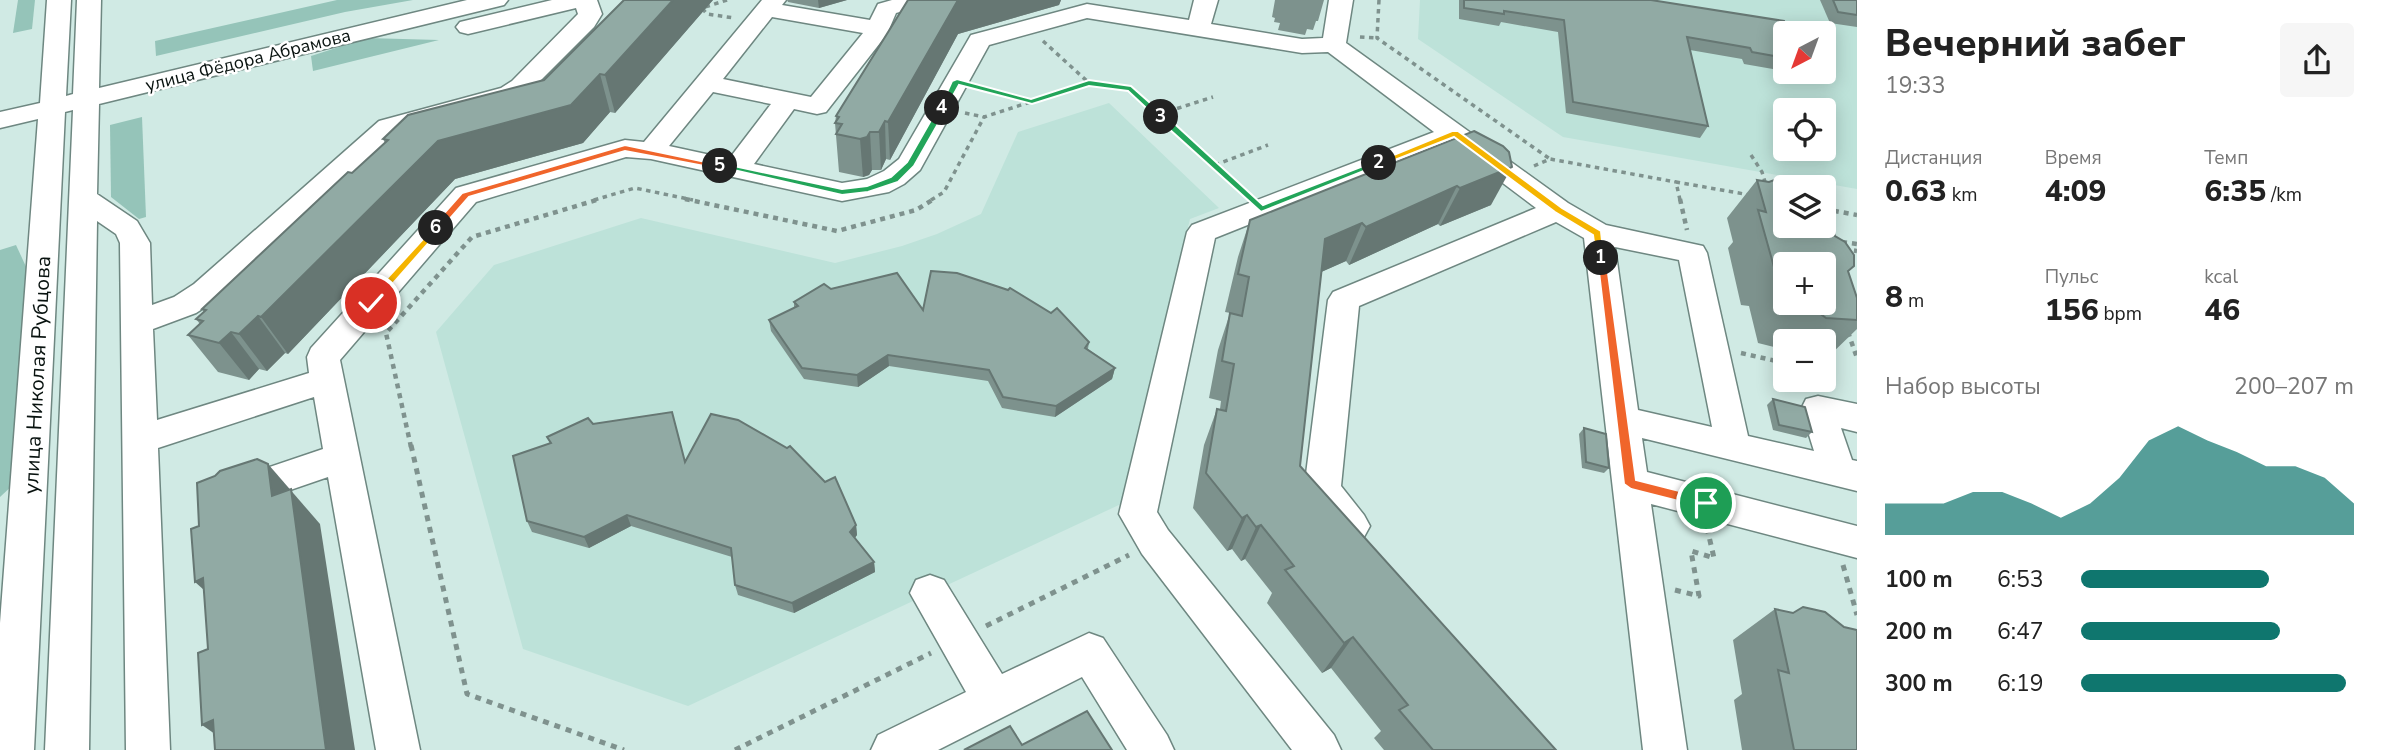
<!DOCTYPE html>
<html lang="ru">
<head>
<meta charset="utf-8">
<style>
  :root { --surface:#fff; --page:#f6f6f6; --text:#222; --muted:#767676; --accent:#0f766e }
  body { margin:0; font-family:"Nunito Sans",sans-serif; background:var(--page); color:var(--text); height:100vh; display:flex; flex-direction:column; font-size:26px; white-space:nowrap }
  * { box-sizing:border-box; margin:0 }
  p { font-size:23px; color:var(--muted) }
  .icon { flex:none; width:38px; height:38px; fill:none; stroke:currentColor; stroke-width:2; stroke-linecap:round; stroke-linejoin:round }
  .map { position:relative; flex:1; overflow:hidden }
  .drawer { display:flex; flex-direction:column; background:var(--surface); width:525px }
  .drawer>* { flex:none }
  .needle { width:46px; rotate:221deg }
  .buttons { position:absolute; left:1773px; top:21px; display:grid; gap:14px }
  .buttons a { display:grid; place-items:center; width:63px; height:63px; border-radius:7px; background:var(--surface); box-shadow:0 4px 18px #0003; font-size:35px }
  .pin { position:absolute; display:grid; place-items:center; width:60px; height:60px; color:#fff; margin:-30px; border:4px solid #fff; border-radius:50%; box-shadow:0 2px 7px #0007 }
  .km { position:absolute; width:35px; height:35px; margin:-18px; border-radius:50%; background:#222; color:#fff; font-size:19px; line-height:35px; text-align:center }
  .round { display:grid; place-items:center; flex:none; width:74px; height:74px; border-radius:7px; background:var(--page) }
  .head { display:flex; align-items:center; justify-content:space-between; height:119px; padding:0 28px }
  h1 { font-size:38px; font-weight:800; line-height:52px }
  .metrics { display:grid; grid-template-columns:repeat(3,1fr); gap:10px; height:119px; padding:7px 28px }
  .metrics div { display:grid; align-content:center }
  .metrics b { font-size:30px; font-weight:800 }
  .metrics small { font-size:19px; font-weight:400 }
  .metrics p { font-size:19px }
  .chart { height:196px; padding:14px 28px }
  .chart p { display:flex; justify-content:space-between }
  .chart svg { width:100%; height:126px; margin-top:7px; fill:var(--accent); opacity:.7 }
  ul { padding:0 28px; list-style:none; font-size:23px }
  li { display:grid; grid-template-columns:112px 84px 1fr; align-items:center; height:52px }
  li i { height:18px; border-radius:9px; background:var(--accent) }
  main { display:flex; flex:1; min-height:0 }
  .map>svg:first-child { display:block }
</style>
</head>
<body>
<main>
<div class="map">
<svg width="1857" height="750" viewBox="0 0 1857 750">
  <rect width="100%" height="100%" fill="#d0eae4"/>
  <g fill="#bde2d9" fill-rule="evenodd">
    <path d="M1420,0h437v189l-294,-52 -145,-98zM1785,33h39v39h-39zM1785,110h39v39h-39z"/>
    <polygon points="1109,103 1219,208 1190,219 1121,504 688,706 523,649 436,332 494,265 641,218 835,263 902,246 937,234 981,214 1018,132"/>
  </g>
  <g fill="#95c4b9">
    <polygon points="18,0 35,0 32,29 13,33"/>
    <polygon points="337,0 413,0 345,12 156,56 155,41"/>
    <polygon points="367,38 439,40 313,71 311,56"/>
    <polygon points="142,117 146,217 139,219 111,197 110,125"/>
    <polygon points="16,245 28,271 15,483 0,497 0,250"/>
  </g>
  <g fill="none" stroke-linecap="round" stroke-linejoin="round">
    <g stroke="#6e8781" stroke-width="3">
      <g id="minor">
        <path d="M47,0h24l-5,96 7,-2 4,-94h24l-2,88 368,-88h41l-4,5 -405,99 -2,90 40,27 13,22 2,62 22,-8 20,-13 185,-163 122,-33 11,-7 66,-67 -2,-6 -108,26 -8,-2 -4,-5 4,-5 92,-22h45l5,14 -8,13 -64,64 -11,7 -122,35 -181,167 -20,13 -43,16 4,91 152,-47 -2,-16 4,-9 145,-160 169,-48 19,2 118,-142h24l-4,5 88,15 8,-16 14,-4h37l-4,5 -29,8 -9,21 -61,78 -9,2 -23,-5 -40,55 88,19 25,-4 17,-8 15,-12 72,-124 116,-31 102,16 5,-20h24l-7,24 91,15 21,-1 6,-38h24l-7,43 222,160 38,22 97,21 4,7 41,183 66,15 -13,-42 5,-10 12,-3 39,8v28l-16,-4 11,32 5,1v30l-215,-53 5,34 210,54v32l-206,-54 36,246h-44l-59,-512 -28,-16 -197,84 -18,180 23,29 6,11 -6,11 -13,5 -13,-5 -34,-47 24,-190 5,-8 203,-84 -85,-64 -236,94 -58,274 11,18 166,205 7,15h-49l-150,-196 -23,-40 68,-282 5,-7 242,-93 -106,-80 -26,1 -215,-35 -98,27 -69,125 -16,14 -15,8 -47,9 -191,-42 -25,-2 -150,45 -136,158 80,390h-44l-48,-273 -90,31 -13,-4 -5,-11 5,-11 98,-33 -9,-52 -156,51 12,302h-44l-6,-507 -4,-9 -19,-13 -8,529h-44l28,-640 -8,2 -31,638h-34v-127l38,-504 -38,9v-16l40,-9zM772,17l91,16 -52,64 -88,-18zM713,92l58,12 -42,55 -60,-13zM1615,247l64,13 33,167 -74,-17z"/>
        <polygon points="930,575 944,580 1002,674 1089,633 1103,638 1167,735 1174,750 1127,750 1082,677 938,750 871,750 878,735 966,692 910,593 916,580"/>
      </g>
    </g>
    <g stroke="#7f928e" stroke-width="3.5" stroke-dasharray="4.5 4.5" stroke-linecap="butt">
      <polyline points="727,0 702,8 707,14 734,18"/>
      <polyline points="1379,0 1377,38 1550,159"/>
      <polyline points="1360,37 1377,38"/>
      <polyline points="1043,41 1088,82"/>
      <polyline points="978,87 1030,101"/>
      <polyline points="965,113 984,117 1089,83 1131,89 1245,194"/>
      <polyline points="1160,114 1213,97"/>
      <polyline points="1751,155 1762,172 1766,185"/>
      <polyline points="1215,165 1268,145"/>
      <polyline points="1534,166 1550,159 1676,182"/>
      <polyline points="594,200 635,188 693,200"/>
      <polyline points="931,200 944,192 984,117"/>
      <polyline points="1680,200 1676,182 1750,195"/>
    </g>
    <g stroke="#7f928e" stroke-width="4.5" stroke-dasharray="5 5" stroke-linecap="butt">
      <polyline points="685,199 837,231 916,210 934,199"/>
      <polyline points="1680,199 1687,230"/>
      <polyline points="1824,209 1857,215"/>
      <polyline points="1842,242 1857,244"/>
      <polyline points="1844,249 1857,251"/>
      <polyline points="1848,332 1857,358"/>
      <polyline points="1741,353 1785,363"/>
      <polyline points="1824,371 1829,373 1834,386"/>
      <polyline points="411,447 386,333 472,237 600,199"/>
    </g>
    <g stroke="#7f928e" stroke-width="5" stroke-dasharray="6 6" stroke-linecap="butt">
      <polyline points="411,445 467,694 624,750"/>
      <polyline points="1843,565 1857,615"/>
      <polyline points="1675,590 1699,596 1691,551 1714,558 1708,532"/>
      <polyline points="986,626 1129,555"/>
      <polyline points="735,750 931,653"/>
    </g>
    <use href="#minor" fill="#fff" fill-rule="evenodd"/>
  </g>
  <g fill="#7d928d" fill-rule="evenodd">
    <polygon points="673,0 713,0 615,113 610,112 583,143 455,179 288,354 285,353 267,371 259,369 249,380 218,372 188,335 200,324 196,319 204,312 202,309 385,143 383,139 544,80"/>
    <polygon points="787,0 847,0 819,8 788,2"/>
    <polygon points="908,0 1061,0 1059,5 958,34 890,160 886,159 881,170 872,170 869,175 863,177 839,172 835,123 836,116"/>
    <polygon points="1275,0 1324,0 1318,21 1316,21 1313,30 1307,29 1305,35 1278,30 1280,23 1274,22 1275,18 1272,17"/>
    <polygon points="1459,0 1651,0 1785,33 1785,71 1744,64 1742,59 1690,50 1708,126 1700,138 1566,113 1558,32 1501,22 1499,26 1459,19"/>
    <polygon points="1820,0 1857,0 1857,27 1830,23"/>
    <polygon points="1474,131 1491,205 1440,226 1438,224 1349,265 1346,261 1321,272 1300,466 1556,750 1384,750 1374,738 1381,731 1331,668 1322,673 1267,603 1272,593 1245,559 1241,561 1232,549 1227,551 1193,508 1204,445 1217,409 1220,409 1221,401 1209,398 1218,350 1230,313 1236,314 1225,312 1238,257 1250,220"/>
    <path d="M1757,180l78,56 19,30 -6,6 9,26v31l-30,29h-3v-17h-39v10l-3,-2 -24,-6 -9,-37 -8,-1 -13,-57 5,-6 -6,-24zM1785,264l39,39h-39z"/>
    <polygon points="831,289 923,310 1089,342 1088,349 1115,368 1112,379 1055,417 1002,408 988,381 889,366 858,387 804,379 771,331 769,320 794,308 794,302"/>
    <polygon points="1773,399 1812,432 1806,438 1773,430 1767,405"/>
    <polygon points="672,412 685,461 856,525 857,535 855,538 874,562 875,572 794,613 738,595 735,585 732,557 631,526 589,548 532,532 527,521 550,443 547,437 593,424"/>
    <polygon points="1584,428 1609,468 1604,473 1582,468 1579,434"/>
    <polygon points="1775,609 1844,627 1857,750 1742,750 1734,700 1742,694 1733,640"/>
  </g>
  <g fill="#667773">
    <polygon points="673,0 713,0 615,113 605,75"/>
    <polygon points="818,0 847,0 819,8"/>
    <polygon points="958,0 1061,0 1059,5 958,34 890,160 888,122"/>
    <polygon points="600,74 610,112 583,143 455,179 288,354 261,317 438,141"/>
    <polygon points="885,121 886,159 881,170 879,132"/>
    <polygon points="870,132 872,170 869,175 863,177 860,139"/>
    <polygon points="1512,167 1491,205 1440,226 1460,188"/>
    <polygon points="1457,186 1438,224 1349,265 1366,227"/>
    <polygon points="1362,223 1346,261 1310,277 1325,239"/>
    <polygon points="258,316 285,353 267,371 239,334"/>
    <polygon points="231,332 259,369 249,380 219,343"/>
    <polygon points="888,355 889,366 858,387 857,375"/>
    <polygon points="1115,368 1112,379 1055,417 1056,406"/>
    <polygon points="268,464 320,524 355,750 326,750 272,496"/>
    <polygon points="627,515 631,526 589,548 584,537"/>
    <polygon points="1247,515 1232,549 1227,551 1242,518"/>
    <polygon points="856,525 857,535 851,542 850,532"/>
    <polygon points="1261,525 1245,559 1241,561 1256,527"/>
    <polygon points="874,562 875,572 794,613 792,603"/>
    <polygon points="203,578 231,614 195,582"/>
    <polygon points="1353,637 1331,668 1322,673 1344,643"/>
    <polygon points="213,720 238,750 202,725"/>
  </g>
  <g fill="#91aaa4" stroke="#667773" stroke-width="2">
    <polygon points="624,0 673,0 605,75 600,74 571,105 438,141 261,317 258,316 239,334 231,332 219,343 188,335 203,321 196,319 206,310 202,309 348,172 352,173 388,140 383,139 408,115 544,80"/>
    <polygon points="908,0 958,0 888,122 885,121 879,132 870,132 867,137 860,139 836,134 842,124 835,123 839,117 836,116"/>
    <polygon points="1464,0 1651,0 1784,21 1788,33 1785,33 1785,58 1752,52 1750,48 1687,37 1708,126 1573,102 1564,20 1504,11 1504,14 1464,8"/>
    <polygon points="1833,0 1857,0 1857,15 1838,12"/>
    <polygon points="1474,131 1503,146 1509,152 1512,167 1460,188 1457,186 1366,227 1362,223 1325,239 1300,466 1556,750 1433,750 1399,710 1408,705 1353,637 1344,643 1285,570 1294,566 1261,525 1256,527 1247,515 1242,518 1206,473 1217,409 1226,411 1234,364 1222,361 1230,313 1242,316 1249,277 1238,274 1250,220"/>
    <polygon points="1777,179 1792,182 1802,187 1785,187 1785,226 1824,226 1824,201 1835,236 1845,242 1854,255 1854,266 1848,271 1857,298 1857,320 1826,318 1818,312 1793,306 1792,303 1824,303 1824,264 1785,264 1785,278 1782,269 1774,267 1758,210 1766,212 1757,180 1769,182"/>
    <polygon points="931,271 957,273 1008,290 1010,288 1051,313 1057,308 1089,342 1085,348 1115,368 1056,406 1003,397 989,370 888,355 857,375 802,368 769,320 798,306 794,302 824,284 831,289 897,273 923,310"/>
    <polygon points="1773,399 1805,407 1812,432 1779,425"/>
    <polygon points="672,412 685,462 711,414 738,420 787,448 790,446 825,482 835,477 856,525 850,532 874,562 792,603 735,585 731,548 627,515 584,537 527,521 513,456 551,443 547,437 588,418 593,424"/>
    <polygon points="1584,428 1606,434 1609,468 1586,462"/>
    <polygon points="257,459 268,464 272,496 291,489 326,750 215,750 213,720 202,725 198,653 208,649 203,578 195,582 191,529 199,526 197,483 215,476 220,471"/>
    <polygon points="1803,607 1825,612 1844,627 1857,630 1857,750 1794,750 1778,670 1789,673 1775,609 1793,613"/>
    <polygon points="1087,711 1112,750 964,750 1010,726 1022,745"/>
  </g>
  <polygon fill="#f0652b" stroke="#fff" stroke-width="2" points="1597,255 1606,258 1636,480 1711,499 1711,507 1706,508 1631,489 1624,484"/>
  <polygon fill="#f5b400" stroke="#fff" stroke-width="2" points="1452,131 1458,131 1562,208 1601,231 1604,260 1596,258 1593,235 1555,212 1454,137 1382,165 1374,163"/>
  <polygon fill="#22a559" stroke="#fff" stroke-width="2" points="1158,115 1165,115 1263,205 1376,161 1384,163 1261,212 1158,119"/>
  <polygon fill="#22a559" stroke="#fff" stroke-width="2" points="957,79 1031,99 1089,80 1131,86 1166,117 1158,119 1128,91 1089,86 1032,104 959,85 945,110 939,110 952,81"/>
  <polygon fill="#22a559" stroke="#fff" stroke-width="2" points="942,105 947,108 914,166 898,182 868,192 842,195 716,166 720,163 842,189 867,186 891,177 907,162 938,108"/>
  <polygon fill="#f0652b" stroke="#fff" stroke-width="2" points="625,145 725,166 720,169 625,151 469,197 440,230 431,228 462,193"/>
  <polygon fill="#f5b400" stroke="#fff" stroke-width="2" points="436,225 440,226 440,230 374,305 367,305 367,300"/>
  <g text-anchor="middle" stroke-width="5" stroke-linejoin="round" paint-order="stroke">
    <g font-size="18" fill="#08120f" stroke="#fff">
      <text transform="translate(248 60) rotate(-14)" y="6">улица Фёдора Абрамова</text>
    </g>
    <g font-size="21" fill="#08120f" stroke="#fff">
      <text transform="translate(37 375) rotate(-87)" y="7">улица Николая Рубцова</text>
    </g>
  </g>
</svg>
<div class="buttons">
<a><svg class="needle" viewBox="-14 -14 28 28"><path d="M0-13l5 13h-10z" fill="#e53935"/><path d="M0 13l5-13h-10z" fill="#767676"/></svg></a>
<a><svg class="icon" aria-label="locate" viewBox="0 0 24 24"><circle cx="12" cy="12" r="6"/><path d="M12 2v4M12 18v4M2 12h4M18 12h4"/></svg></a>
<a><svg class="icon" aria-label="layers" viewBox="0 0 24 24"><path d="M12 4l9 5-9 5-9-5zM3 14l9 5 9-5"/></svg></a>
<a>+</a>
<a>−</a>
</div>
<div class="pin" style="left:1706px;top:503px;background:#1e9e55"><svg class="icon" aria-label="arrive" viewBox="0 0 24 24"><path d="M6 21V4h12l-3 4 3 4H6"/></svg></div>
<div class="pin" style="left:371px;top:303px;background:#d93025"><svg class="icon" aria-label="check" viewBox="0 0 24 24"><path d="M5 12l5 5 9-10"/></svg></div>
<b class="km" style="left:1601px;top:258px">1</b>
<b class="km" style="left:1379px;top:163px">2</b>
<b class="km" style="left:1161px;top:117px">3</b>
<b class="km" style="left:942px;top:108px">4</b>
<b class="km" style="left:720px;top:166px">5</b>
<b class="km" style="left:436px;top:228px">6</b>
</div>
<section class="drawer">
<div class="head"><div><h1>Вечерний забег</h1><p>19:33</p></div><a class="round"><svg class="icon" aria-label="share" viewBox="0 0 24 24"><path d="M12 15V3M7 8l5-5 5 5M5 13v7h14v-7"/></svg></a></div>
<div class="metrics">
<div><p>Дистанция</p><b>0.63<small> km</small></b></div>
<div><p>Время</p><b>4:09</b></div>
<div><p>Темп</p><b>6:35<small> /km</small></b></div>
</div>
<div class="metrics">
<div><b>8<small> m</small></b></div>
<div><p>Пульс</p><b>156<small> bpm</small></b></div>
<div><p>kcal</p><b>46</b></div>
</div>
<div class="chart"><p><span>Набор высоты</span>200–207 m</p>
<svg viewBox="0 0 160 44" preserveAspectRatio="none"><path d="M0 44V33L10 33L20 33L30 29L40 29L50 33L60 38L70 33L80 24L90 11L100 6L110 11L120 15L130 20L140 20L150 24L160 33V44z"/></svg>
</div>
<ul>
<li><b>100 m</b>6:53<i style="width:69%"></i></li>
<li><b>200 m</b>6:47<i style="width:73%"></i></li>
<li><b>300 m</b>6:19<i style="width:97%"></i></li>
</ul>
</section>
</main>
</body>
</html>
